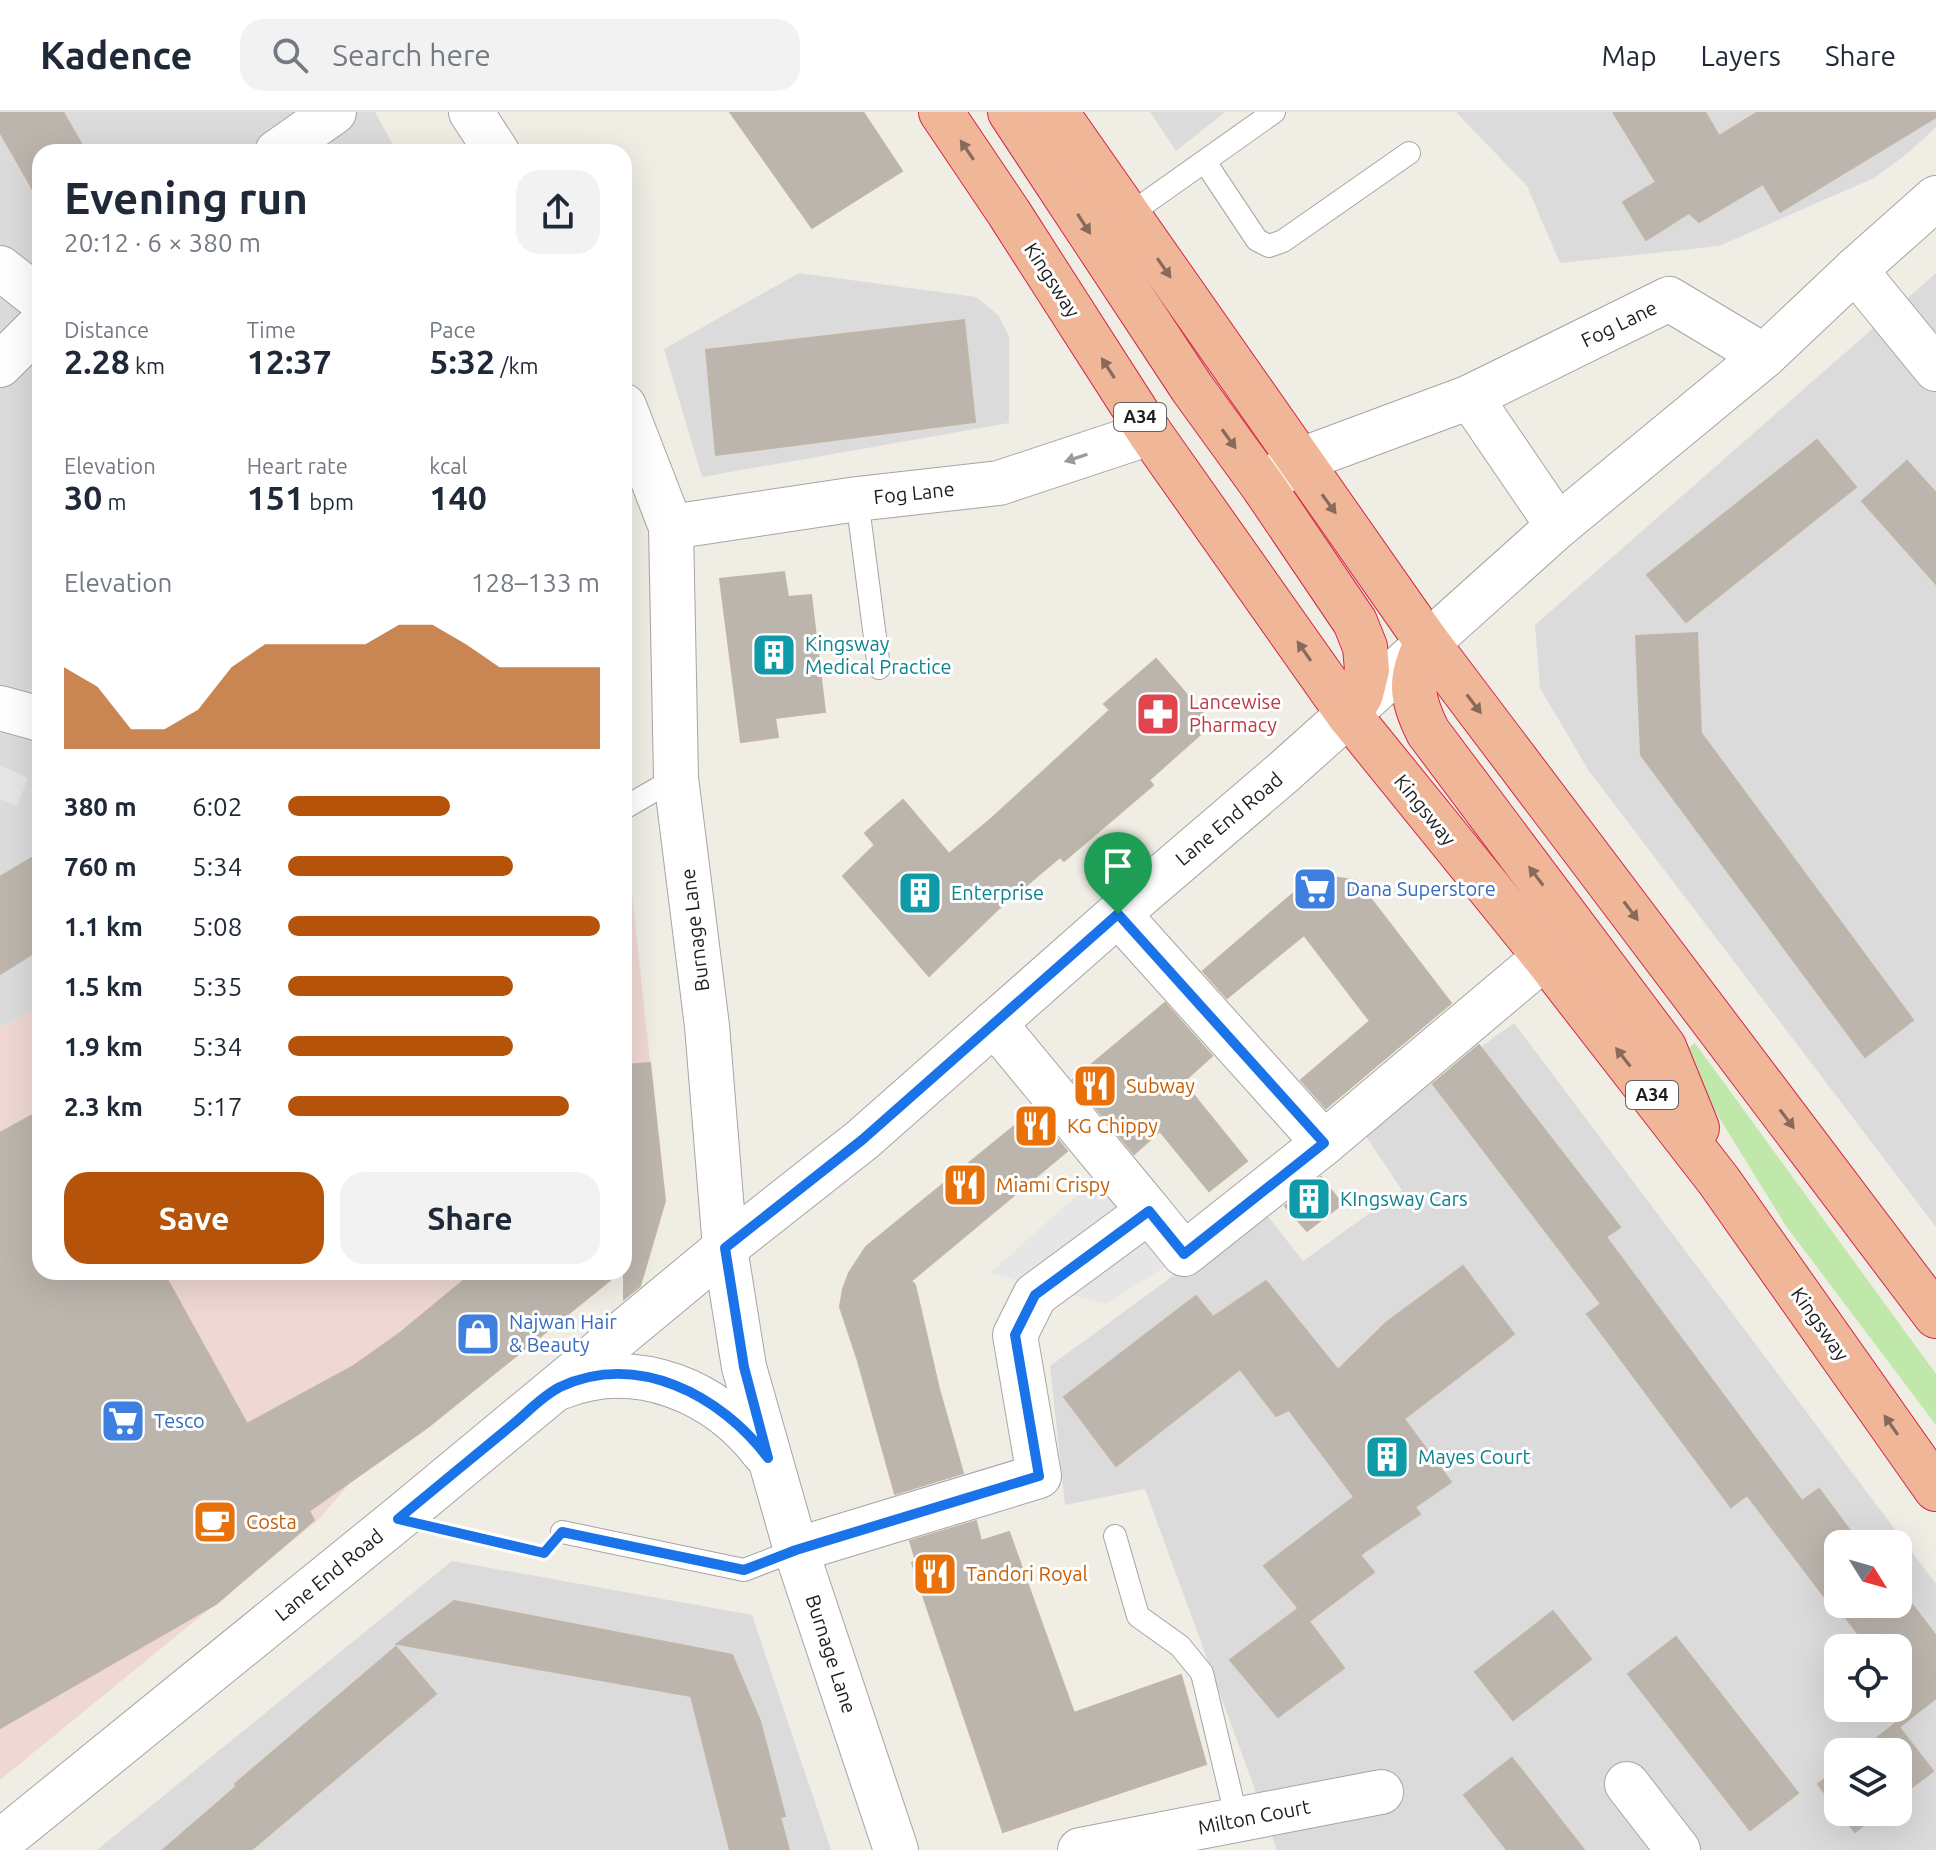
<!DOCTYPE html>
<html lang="en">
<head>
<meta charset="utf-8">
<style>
  :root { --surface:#fff; --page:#f2f2f3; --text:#1f2937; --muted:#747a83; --line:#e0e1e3; --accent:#b45309 }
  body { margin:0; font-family:Ubuntu,sans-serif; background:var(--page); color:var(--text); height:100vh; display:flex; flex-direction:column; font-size:30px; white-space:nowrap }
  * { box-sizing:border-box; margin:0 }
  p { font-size:26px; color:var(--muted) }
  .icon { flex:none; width:44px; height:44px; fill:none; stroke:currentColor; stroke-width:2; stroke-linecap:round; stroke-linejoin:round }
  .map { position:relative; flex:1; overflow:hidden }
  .sheet { position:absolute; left:32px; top:32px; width:600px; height:1136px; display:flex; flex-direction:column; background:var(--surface); border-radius:24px; box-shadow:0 8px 32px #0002 }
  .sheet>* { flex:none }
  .needle { width:52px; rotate:127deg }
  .fabs { position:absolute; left:1824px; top:1418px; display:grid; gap:16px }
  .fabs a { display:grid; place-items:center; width:88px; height:88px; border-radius:16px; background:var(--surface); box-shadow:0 8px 32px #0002; font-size:40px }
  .pin { position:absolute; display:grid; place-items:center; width:68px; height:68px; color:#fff; margin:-82px -34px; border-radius:50% 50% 50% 0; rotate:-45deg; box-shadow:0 0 8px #0007 }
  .pin .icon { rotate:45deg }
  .round { display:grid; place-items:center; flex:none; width:84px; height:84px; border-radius:24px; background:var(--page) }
  .headline { display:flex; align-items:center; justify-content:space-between; height:136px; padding:0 32px }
  h1 { font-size:44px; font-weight:700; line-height:60px }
  .metrics { display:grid; grid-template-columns:repeat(3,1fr); gap:12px; height:136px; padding:8px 32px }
  .metrics div { display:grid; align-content:center }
  .metrics b { font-size:34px; font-weight:700 }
  .metrics small { font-size:22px; font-weight:400 }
  .metrics p { font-size:22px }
  .chart { height:224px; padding:16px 32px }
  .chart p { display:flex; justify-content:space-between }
  .chart svg { width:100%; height:144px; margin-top:8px; fill:var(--accent); opacity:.7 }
  .button { display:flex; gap:16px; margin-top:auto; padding:16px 32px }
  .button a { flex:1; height:92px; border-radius:24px; background:var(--accent); color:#fff; font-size:32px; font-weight:700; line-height:92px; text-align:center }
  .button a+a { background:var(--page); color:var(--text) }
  ul { padding:0 32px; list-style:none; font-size:26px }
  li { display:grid; grid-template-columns:128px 96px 1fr; align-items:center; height:60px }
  li i { height:20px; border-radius:10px; background:var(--accent) }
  header { display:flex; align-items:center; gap:48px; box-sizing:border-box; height:112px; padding:0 40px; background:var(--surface); border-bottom:2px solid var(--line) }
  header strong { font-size:38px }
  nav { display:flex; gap:44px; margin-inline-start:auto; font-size:28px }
  .search { width:560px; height:72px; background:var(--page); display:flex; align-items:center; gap:20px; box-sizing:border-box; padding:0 28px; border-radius:24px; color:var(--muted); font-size:30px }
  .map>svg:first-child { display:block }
</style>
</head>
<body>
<header>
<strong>Kadence</strong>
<div class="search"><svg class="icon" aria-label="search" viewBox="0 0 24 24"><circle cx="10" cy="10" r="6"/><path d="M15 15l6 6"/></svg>Search here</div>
<nav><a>Map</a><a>Layers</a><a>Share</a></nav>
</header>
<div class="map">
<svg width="1936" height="1738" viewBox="0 0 1936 1738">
  <rect width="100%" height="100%" fill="#efede4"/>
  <g fill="#dcdbdb" fill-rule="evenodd">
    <polygon points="0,0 375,0 397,40 40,40 40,893 0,916"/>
    <polygon points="1150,0 1225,0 1176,39"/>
    <polygon points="1456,0 1936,0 1936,15 1908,41 1874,66 1719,134 1560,151 1527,74"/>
    <polygon points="799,161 976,185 998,203 1009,224 1009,311 702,365 664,237"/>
    <polygon points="1936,161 1936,1115 1589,659 1540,576 1535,513"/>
    <path d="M1514,911l422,561v266h-659l-132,-361 -80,16 -15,-139 213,-156 40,51 99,-71 -39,-58zM1838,1432h60v60h-60zM1838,1536h60v60h-60zM1838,1640h60v60h-60z"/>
    <polygon points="452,1449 752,1503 831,1738 97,1738"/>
  </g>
  <g fill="#efd8d3">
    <polygon points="624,735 627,736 665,1089 658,1116 649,1131 624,1157"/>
    <polygon points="40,893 40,1160 620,1160 428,1315 350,1371 318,1408 0,1668 0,916"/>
  </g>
  <polygon fill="#c0e8ab" points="1695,931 1936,1262 1936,1313 1786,1114 1680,942"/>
  <g fill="#e6e6e6">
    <polygon points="0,653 28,666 17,694 0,687"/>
    <polygon points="1104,1059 1181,1145 1106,1192 990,1161"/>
  </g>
  <g fill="#bbb5ad" stroke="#c0b5a7" stroke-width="2">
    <polygon points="0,0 63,0 86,40 40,40 40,90 0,20"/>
    <polygon points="730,0 863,0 902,59 812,116"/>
    <polygon points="1613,0 1705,0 1719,24 1758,0 1936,0 1936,5 1780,100 1763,72 1699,110 1689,101 1646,128 1623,90 1656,70"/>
    <polygon points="964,208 975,310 716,343 706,238"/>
    <polygon points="1817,328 1856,375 1686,510 1647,463"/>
    <polygon points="1907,349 1936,381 1936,472 1862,389"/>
    <polygon points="784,460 788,485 811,483 825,600 775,606 778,625 741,630 720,467"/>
    <polygon points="1697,521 1701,621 1913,908 1865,945 1641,643 1636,524"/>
    <polygon points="1156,547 1212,612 1149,668 1153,673 1064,749 1060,745 997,798 929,864 843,764 875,733 865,721 903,688 949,742 991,707 1110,598 1104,592"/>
    <polygon points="40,741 40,837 0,862 0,765"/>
    <polygon points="1333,765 1357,769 1451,891 1326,996 1301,968 1370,909 1304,823 1227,886 1203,859 1310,767"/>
    <polygon points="1165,891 1212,944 1183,970 1247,1049 1209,1079 1160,1019 1134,1042 1073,968"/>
    <polygon points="1479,933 1620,1115 1606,1125 1802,1389 1819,1377 1860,1432 1838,1432 1838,1492 1898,1492 1898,1474 1936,1524 1936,1586 1899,1615 1933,1659 1898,1686 1898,1640 1859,1640 1896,1611 1898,1615 1898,1536 1869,1536 1833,1489 1830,1492 1747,1383 1731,1395 1587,1202 1601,1192 1433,972"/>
    <polygon points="650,951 665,1089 640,1174 624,1187 624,953"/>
    <polygon points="1034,998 1067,1039 911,1169 915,1173 939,1277 963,1361 895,1382 858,1249 840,1195 843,1177 849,1161 866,1135"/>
    <polygon points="40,999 40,1160 163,1160 247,1312 352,1255 400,1221 474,1160 620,1160 428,1315 309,1399 314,1408 216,1492 0,1616 0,1021"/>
    <polygon points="1321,1065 1342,1092 1307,1119 1285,1094"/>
    <polygon points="1463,1154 1514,1222 1404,1307 1451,1370 1415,1395 1420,1402 1360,1443 1374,1460 1309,1509 1264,1454 1354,1385 1289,1298 1276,1304 1240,1257 1116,1354 1064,1285 1196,1184 1213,1205 1266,1169 1338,1258 1387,1210"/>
    <polygon points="976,1409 981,1429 1009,1420 1074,1601 1181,1563 1206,1652 1003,1720 912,1451 916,1449 910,1429"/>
    <polygon points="454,1489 732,1543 760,1609 785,1704 780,1705 789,1738 730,1738 691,1584 397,1532"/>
    <polygon points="1299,1496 1344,1556 1278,1605 1230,1548"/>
    <polygon points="1553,1499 1591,1547 1513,1608 1475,1560"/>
    <polygon points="1676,1525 1798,1681 1750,1718 1628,1562"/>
    <polygon points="396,1535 436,1582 251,1738 163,1738 237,1674 235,1672"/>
    <polygon points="1512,1646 1542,1684 1584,1738 1507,1738 1464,1683"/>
    <polygon points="1838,1657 1838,1699 1818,1672"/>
    <polygon points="1839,1700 1880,1700 1855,1720"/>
  </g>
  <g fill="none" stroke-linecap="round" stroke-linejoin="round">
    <g stroke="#a5a5a5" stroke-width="24">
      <g id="service">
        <polyline points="1205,50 1257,128 1269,134 1283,129 1409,41"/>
        <polyline points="1127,104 1274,0"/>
        <polyline points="857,387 879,556"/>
        <polyline points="624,696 676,666"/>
        <polyline points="562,1420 744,1458 796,1438"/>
        <polyline points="1115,1424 1138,1504 1180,1534 1202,1561 1237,1708"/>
      </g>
    </g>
    <g stroke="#a5a5a5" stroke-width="46">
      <g id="minor">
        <polyline points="471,0 497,40"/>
        <polyline points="277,40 334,0"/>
        <polyline points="0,156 40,187"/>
        <polyline points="1855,158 1936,257"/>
        <polyline points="0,253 40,213"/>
        <polyline points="1470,285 1558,414"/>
        <polyline points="624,294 671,415 676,666 707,914 725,1136 744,1255 796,1438 896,1738"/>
        <polyline points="1270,368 1298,349 1470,285 1669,187 1764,244"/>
        <polyline points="671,415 857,387 999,371 1150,321"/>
        <polyline points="0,596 40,607"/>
        <polyline points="1118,802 1324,1031"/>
        <polyline points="1149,1099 1184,1142 1324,1031 1545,845"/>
        <path d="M561,1275c75,-30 156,4 203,66"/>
        <polyline points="796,1438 1039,1364 1015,1223 1035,1183 1149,1099 994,911"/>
        <polyline points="1627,1672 1678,1738"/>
        <polyline points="0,1730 398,1407 725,1136 862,1028 1118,802 1285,659 1558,414 1764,244 1855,158 1936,86"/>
        <polyline points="1080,1738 1381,1680"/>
      </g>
    </g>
    <g stroke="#d6274a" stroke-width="46">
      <g id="trunk">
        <polyline points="941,0 1009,101 1150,321 1349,603 1545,845 1719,1069 1936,1377"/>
        <polyline points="1010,0 1192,276 1263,374 1355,510 1365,535 1367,558 1361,582 1349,603"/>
        <polyline points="1056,0 1427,530 1936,1204"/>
        <path d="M1427,530c-18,36 -17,54 1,90l236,315 33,81"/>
      </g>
    </g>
    <polyline stroke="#f78f6d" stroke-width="5" stroke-dasharray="4 4" stroke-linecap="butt" points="455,1420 531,1438"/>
    <use href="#service" stroke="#fff" stroke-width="22"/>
    <use href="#minor" stroke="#fff" stroke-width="44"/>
    <use href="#trunk" stroke="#f0b698" stroke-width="44"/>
  </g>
  <defs><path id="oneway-solid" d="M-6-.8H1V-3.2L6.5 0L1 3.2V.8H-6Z" transform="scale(2)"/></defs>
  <g fill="#876a5b">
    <use href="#oneway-solid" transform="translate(967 38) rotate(-124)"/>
    <use href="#oneway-solid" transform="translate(1084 112) rotate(57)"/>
    <use href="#oneway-solid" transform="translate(1164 156) rotate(55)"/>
    <use href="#oneway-solid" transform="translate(1108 256) rotate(-123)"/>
    <use href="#oneway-solid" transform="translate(1229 327) rotate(54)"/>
    <use href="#oneway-solid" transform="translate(1329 392) rotate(54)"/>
    <use href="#oneway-solid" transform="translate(1304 539) rotate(-125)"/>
    <use href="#oneway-solid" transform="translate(1474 592) rotate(53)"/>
    <use href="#oneway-solid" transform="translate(1536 764) rotate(-127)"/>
    <use href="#oneway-solid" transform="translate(1631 799) rotate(53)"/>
    <use href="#oneway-solid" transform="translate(1623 945) rotate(-128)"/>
    <use href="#oneway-solid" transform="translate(1787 1007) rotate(53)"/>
    <use href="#oneway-solid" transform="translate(1891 1313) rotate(-125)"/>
  </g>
  <use fill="#9a9a9a" href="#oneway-solid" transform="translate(1076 346) rotate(162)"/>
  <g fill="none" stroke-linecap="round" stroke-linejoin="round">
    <g stroke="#fff" stroke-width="16">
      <path id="route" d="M1118,802l206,229 -140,111 -35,-43 -114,84 -20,40 24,141 -243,74 -52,20 -182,-38 -18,21 -146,-34c38,-31 76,-63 114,-94 15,-12 30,-29 48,-38 77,-36 161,8 208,71l-24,-91 -19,-119 137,-108z"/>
    </g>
    <use href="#route" stroke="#1a73e8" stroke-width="10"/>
  </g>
  <defs>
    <g id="building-square" transform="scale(2.3)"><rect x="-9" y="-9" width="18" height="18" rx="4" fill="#0f9aa8" stroke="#fff"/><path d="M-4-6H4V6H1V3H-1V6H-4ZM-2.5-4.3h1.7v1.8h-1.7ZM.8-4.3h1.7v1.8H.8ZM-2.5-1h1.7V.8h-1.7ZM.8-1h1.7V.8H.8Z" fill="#fff"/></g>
    <g id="pharmacy-square" transform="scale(2.3)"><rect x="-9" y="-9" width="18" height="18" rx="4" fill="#e0444e" stroke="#fff"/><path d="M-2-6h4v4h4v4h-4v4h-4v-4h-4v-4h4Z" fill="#fff"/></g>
    <g id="supermarket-square" transform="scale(2.3)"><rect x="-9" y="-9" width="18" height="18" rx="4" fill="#3f7fe0" stroke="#fff"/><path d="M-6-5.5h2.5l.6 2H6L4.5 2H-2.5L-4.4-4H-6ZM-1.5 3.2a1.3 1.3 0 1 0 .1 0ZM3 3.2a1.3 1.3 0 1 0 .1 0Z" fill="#fff"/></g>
    <g id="restaurant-square" transform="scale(2.3)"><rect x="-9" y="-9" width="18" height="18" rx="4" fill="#e8710a" stroke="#fff"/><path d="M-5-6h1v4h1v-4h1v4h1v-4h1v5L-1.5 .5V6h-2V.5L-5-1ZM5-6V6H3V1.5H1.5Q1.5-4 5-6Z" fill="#fff"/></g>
    <g id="shop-square" transform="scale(2.3)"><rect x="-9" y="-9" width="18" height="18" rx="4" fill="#3f7fe0" stroke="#fff"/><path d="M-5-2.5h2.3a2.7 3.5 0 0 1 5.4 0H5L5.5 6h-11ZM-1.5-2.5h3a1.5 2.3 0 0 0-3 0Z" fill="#fff"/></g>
    <g id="cafe-square" transform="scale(2.3)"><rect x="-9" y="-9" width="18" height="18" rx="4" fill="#e8710a" stroke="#fff"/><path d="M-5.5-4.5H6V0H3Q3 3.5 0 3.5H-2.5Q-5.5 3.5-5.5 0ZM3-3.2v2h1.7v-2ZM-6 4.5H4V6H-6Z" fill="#fff"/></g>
  </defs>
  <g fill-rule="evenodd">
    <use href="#building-square" x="774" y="543"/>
    <use href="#pharmacy-square" x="1158" y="602"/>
    <use href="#supermarket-square" x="1315" y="777"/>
    <use href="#building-square" x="920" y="781"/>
    <use href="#restaurant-square" x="1095" y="974"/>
    <use href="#restaurant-square" x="1036" y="1014"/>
    <use href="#restaurant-square" x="965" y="1073"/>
    <use href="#building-square" x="1309" y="1087"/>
    <use href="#shop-square" x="478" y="1222"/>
    <use href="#supermarket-square" x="123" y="1309"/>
    <use href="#building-square" x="1387" y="1345"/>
    <use href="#cafe-square" x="215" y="1410"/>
    <use href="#restaurant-square" x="935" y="1462"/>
  </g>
  <g text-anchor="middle" stroke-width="6" stroke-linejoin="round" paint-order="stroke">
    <g fill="#fff" stroke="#626262" stroke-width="2">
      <rect x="1114" y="291" width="52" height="28" rx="6"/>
      <rect x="1626" y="969" width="52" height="28" rx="6"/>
    </g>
    <g font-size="18" font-weight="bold" fill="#1e1e1e">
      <text x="1140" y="311">A34</text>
      <text x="1652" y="989">A34</text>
    </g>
    <g font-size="20" fill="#1e1e1e" stroke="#fff">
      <text transform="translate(1052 168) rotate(57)" y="7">Kingsway</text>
      <text transform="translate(1619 212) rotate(-26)" y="7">Fog Lane</text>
      <text transform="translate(914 381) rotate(-6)" y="7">Fog Lane</text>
      <text transform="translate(1425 698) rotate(51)" y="7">Kingsway</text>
      <text transform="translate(1229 707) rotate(-40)" y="7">Lane End Road</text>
      <text transform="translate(695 818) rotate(-97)" y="7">Burnage Lane</text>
      <text transform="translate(1820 1212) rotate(55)" y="7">Kingsway</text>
      <text transform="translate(329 1463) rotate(-39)" y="7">Lane End Road</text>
      <text transform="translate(831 1542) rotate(72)" y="7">Burnage Lane</text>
      <text transform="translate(1254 1705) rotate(-11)" y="7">Milton Court</text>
    </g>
    <g font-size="20" fill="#0d838f" stroke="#fff" text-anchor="start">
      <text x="805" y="539">Kingsway<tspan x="805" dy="23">Medical Practice</tspan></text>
      <text x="951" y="788">Enterprise</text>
      <text x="1340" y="1094">KIngsway Cars</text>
      <text x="1418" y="1352">Mayes Court</text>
    </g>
    <g font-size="20" fill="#be3a42" stroke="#fff" text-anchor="start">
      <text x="1189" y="597">Lancewise<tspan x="1189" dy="23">Pharmacy</tspan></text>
    </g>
    <g font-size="20" fill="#366cbe" stroke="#fff" text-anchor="start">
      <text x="1346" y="784">Dana Superstore</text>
      <text x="509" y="1217">Najwan Hair<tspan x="509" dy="23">&amp; Beauty</tspan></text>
      <text x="154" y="1316">Tesco</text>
    </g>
    <g font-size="20" fill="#c56008" stroke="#fff" text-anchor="start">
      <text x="1126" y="981">Subway</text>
      <text x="1067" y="1021">KG Chippy</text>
      <text x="996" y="1080">Miami Crispy</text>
      <text x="246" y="1417">Costa</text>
      <text x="966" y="1469">Tandori Royal</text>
    </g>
  </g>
</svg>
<div class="fabs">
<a><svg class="needle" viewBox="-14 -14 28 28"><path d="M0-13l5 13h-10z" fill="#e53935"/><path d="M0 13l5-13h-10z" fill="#747a83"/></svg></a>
<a><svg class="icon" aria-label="locate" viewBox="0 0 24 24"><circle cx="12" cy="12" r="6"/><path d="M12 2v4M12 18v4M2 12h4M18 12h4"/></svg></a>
<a><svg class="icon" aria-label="layers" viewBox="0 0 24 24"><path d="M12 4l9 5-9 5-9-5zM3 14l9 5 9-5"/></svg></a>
</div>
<div class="pin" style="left:1118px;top:802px;background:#1e9e55"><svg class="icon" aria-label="arrive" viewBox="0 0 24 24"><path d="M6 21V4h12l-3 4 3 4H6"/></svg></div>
<section class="sheet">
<div class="headline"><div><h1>Evening run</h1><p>20:12 · 6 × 380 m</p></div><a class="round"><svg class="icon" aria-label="share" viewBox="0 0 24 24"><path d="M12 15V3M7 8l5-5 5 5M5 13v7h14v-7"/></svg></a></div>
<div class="metrics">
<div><p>Distance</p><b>2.28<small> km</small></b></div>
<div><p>Time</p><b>12:37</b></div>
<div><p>Pace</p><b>5:32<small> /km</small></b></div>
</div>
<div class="metrics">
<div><p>Elevation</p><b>30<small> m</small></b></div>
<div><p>Heart rate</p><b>151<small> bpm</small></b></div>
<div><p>kcal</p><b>140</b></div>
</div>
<div class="chart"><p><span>Elevation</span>128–133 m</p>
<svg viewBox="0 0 160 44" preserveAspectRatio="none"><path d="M0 44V19L10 25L20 38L30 38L40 32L50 19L60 12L70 12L80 12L90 12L100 6L110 6L120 12L130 19L140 19L150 19L160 19V44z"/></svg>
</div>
<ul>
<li><b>380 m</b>6:02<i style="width:52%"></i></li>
<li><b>760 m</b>5:34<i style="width:72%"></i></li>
<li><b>1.1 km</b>5:08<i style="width:100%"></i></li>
<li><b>1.5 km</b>5:35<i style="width:72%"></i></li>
<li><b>1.9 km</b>5:34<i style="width:72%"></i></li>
<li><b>2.3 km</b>5:17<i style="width:90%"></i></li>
</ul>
<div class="button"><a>Save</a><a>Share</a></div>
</section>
</div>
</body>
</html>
